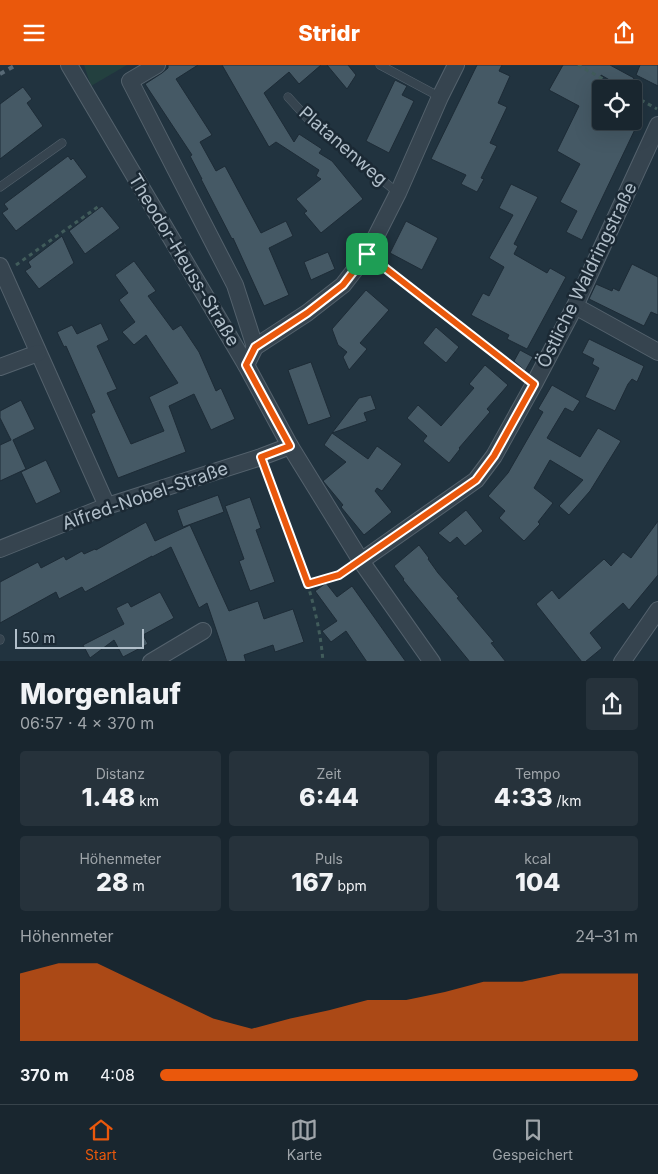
<!DOCTYPE html>
<html lang="de">
<head>
<meta charset="utf-8">
<style>
  :root { --surface:#19262f; --page:#26323b; --text:#f1f3f6; --muted:#9fa5aa; --line:#37434b; --accent:#ea580c }
  body { margin:0; font-family:Inter,sans-serif; background:var(--page); color:var(--text); height:100vh; display:flex; flex-direction:column; font-size:19px; white-space:nowrap }
  * { box-sizing:border-box; margin:0 }
  p { font-size:16px; color:var(--muted) }
  .icon { flex:none; width:28px; height:28px; fill:none; stroke:currentColor; stroke-width:2; stroke-linecap:round; stroke-linejoin:round }
  .map { position:relative; height:596px; overflow:hidden }
  .panel { display:flex; flex-direction:column; background:var(--surface); flex:1 }
  .panel>* { flex:none }
  .controls { position:absolute; left:592px; top:15px; display:grid; gap:10px }
  .controls a { display:grid; place-items:center; width:50px; height:50px; border-radius:5px; background:var(--surface); box-shadow:0 5px 20px #0002,0 0 0 1px var(--line); font-size:25px }
  .scale { position:absolute; left:15px; bottom:12px; width:129px; box-sizing:border-box; padding-left:5px; border:2px solid #b1bfca; border-top:0; font-size:14px; line-height:18px; white-space:nowrap; color:#b1bfca; -webkit-text-stroke:4px #1b2934; paint-order:stroke }
  .pin { position:absolute; display:grid; place-items:center; width:42px; height:42px; color:#fff; margin:-21px; border-radius:10px; box-shadow:0 2px 8px #0006 }
  .round { display:grid; place-items:center; flex:none; width:52px; height:52px; border-radius:5px; background:var(--page) }
  .head { display:flex; align-items:center; justify-content:space-between; height:85px; padding:0 20px }
  h1 { font-size:28px; font-weight:800; line-height:38px }
  .figures { display:grid; grid-template-columns:repeat(3,1fr); gap:8px; height:85px; padding:5px 20px }
  .figures div { display:grid; align-content:center; border-radius:5px; background:var(--page); text-align:center }
  .figures b { font-size:25px; font-weight:800 }
  .figures small { font-size:14px; font-weight:400 }
  .figures p { font-size:14px }
  .chart { height:140px; padding:10px 20px }
  .chart p { display:flex; justify-content:space-between }
  .chart svg { width:100%; height:90px; margin-top:5px; fill:var(--accent); opacity:.7 }
  ul { padding:0 20px; list-style:none; font-size:16px }
  li { display:grid; grid-template-columns:80px 60px 1fr; align-items:center; height:38px }
  li i { height:12px; border-radius:6px; background:var(--accent) }
  header { display:flex; justify-content:space-between; align-items:center; height:65px; padding:0 20px; background:var(--accent); color:#fff; font-size:22px; font-weight:800 }
  .dock { display:flex; justify-content:space-around; align-items:center; height:70px; border-top:1px solid var(--line); background:var(--surface); font-size:14px; color:var(--muted) }
  .dock a { display:grid; justify-items:center; gap:2px }
  .dock .current { color:var(--accent) }
  .map>svg:first-child { display:block }
</style>
</head>
<body>
<header><svg class="icon" aria-label="menu" viewBox="0 0 24 24"><path d="M4 6h16M4 12h16M4 18h16"/></svg>Stridr<svg class="icon" aria-label="share" viewBox="0 0 24 24"><path d="M12 15V3M7 8l5-5 5 5M5 13v7h14v-7"/></svg></header>
<div class="map">
<svg width="658" height="597" viewBox="0 0 658 597">
  <rect width="100%" height="100%" fill="#21333f"/>
  <polygon fill="#23403f" points="84,0 127,0 91,21"/>
  <g fill="#455965" stroke="#1d2b36">
    <polygon points="168,0 198,0 176,14 212,70 200,77 216,106 225,101 261,168 286,156 293,171 269,183 289,230 264,241 233,173 232,174 201,114 202,114 190,91 192,90 145,19 162,8 168,3"/>
    <polygon points="222,0 321,0 299,19 289,7 264,28 294,77 299,69 322,84 319,88 332,96 363,134 321,168 304,148 307,146 296,134 321,114 316,111 319,105 276,77 269,82"/>
    <polygon points="327,0 348,0 356,10 347,24"/>
    <polygon points="477,0 502,0 499,6 510,11 498,38 507,42 490,78 497,81 481,113 484,114 477,127 461,119 466,110 431,94"/>
    <polygon points="563,0 610,0 634,13 628,24 625,24 601,10 601,56 639,56 582,175 566,167 577,146 560,137 580,99 557,86 579,41 549,25"/>
    <polygon points="640,0 658,0 658,21 636,10"/>
    <polygon points="395,15 407,21 402,30 414,36 389,88 366,76"/>
    <polygon points="23,22 32,34 27,38 43,61 0,94 0,39"/>
    <polygon points="68,91 71,95 73,93 87,112 16,166 2,148 8,144 4,139"/>
    <polygon points="511,119 538,132 514,179 518,181 514,189 547,208 550,203 566,212 527,284 507,274 509,270 471,250 483,228 489,231 504,202 489,193 513,150 499,143"/>
    <polygon points="102,141 120,163 85,189 69,166"/>
    <polygon points="406,156 438,173 422,205 390,188"/>
    <polygon points="62,171 74,198 39,224 25,206 31,202 28,197"/>
    <polygon points="328,187 335,204 311,215 304,197"/>
    <polygon points="134,196 156,226 148,231 173,265 181,260 199,287 216,326 221,323 235,354 211,365 194,329 169,341 186,387 118,413 91,349 95,347 66,281 64,282 57,267 72,260 77,269 101,258 109,275 97,281 117,324 107,328 131,379 164,366 149,332 178,318 146,270 134,280 122,267 135,257 119,235 128,228 115,210"/>
    <polygon points="632,199 658,212 658,250 651,247 644,261 589,234 596,219 612,226 613,223 619,226"/>
    <polygon points="366,225 389,245 360,278 367,284 349,305 343,292 347,287 338,280 332,264"/>
    <polygon points="436,262 459,282 446,298 423,278"/>
    <polygon points="589,274 644,301 637,317 632,314 628,319 615,346 585,332 599,303 592,299 594,294 582,288"/>
    <polygon points="520,285 533,292 525,306 514,296"/>
    <polygon points="311,297 331,352 308,360 288,305"/>
    <polygon points="485,300 508,320 487,344 490,347 459,383 460,384 449,398 423,376 427,371 407,353 418,340 441,361 474,323 469,319"/>
    <polygon points="552,320 580,336 573,347 565,343 547,373 580,392 598,363 621,376 590,426 569,450 559,441 583,415 550,395 534,423 553,438 538,457 540,459 524,476 499,453 505,446 488,431 508,408 543,347 538,344"/>
    <polygon points="371,330 376,344 364,348 367,356 332,368 359,333"/>
    <polygon points="21,335 35,364 13,375 26,404 0,416 0,380 11,375 0,353 0,346"/>
    <polygon points="332,368 368,394 377,381 402,399 382,426 377,423 375,426 392,447 364,470 341,442 343,440 323,416 346,397 324,380"/>
    <polygon points="46,395 61,427 36,439 21,407"/>
    <polygon points="218,430 224,447 183,462 177,445"/>
    <polygon points="250,432 261,463 256,465 275,517 250,526 239,496 244,494 225,441"/>
    <polygon points="466,445 483,466 465,481 457,472 450,478 438,468"/>
    <polygon points="658,456 658,510 629,545 623,538 590,568 602,583 585,597 582,597 536,539 552,525 559,534 604,494 611,501 623,487 631,493"/>
    <polygon points="146,457 155,476 190,460 229,546 258,536 264,554 293,544 304,577 275,587 273,580 244,590 246,597 227,597 207,538 199,543 171,482 152,492 152,491 85,527 82,522 59,534 56,527 0,558 0,517 38,497 41,503 64,491 66,495 82,486 84,489 95,484 96,485"/>
    <polygon points="419,480 429,493 428,494 438,508 459,532 457,533 494,577 491,578 506,597 470,597 403,515 404,514 394,501"/>
    <polygon points="326,518 337,532 352,521 406,597 367,597 346,566 331,577 322,566 337,556 315,526"/>
    <polygon points="160,527 174,553 143,570 148,579 123,592 114,575 90,593 83,580 124,559 116,543 128,537 131,542"/>
  </g>
  <g fill="none" stroke-linecap="round" stroke-linejoin="round">
    <g stroke="#54626d" stroke-width="9">
      <g id="service">
        <polyline points="380,0 440,32"/>
        <polyline points="288,32 309,55 398,128"/>
        <polyline points="0,122 62,78"/>
        <polyline points="0,574 0,575"/>
      </g>
    </g>
    <g stroke="#54626d" stroke-width="18">
      <g id="minor">
        <polyline points="69,0 246,300 290,381 361,496 432,597"/>
        <polyline points="157,0 130,16 235,220 255,282"/>
        <polyline points="0,201 107,441"/>
        <polyline points="575,241 658,287"/>
        <polyline points="246,300 255,282 307,248 343,220 367,189 398,128 440,32 456,0"/>
        <polyline points="0,302 38,288"/>
        <polyline points="0,484 107,441 261,392 290,381"/>
        <polyline points="361,496 476,415 494,391 534,319 575,241 658,60"/>
        <polyline points="151,597 203,566"/>
        <polyline points="622,597 658,545"/>
      </g>
    </g>
    <g stroke="#415c5b" stroke-width="3" stroke-dasharray="4 4" stroke-linecap="butt">
      <polyline points="578,0 621,24"/>
      <polyline points="634,31 657,44"/>
      <polyline points="379,198 522,309"/>
      <polyline points="16,200 99,141"/>
      <path d="M266,406c23,62 52,124 57,191"/>
      <polyline points="308,519 339,510 347,505"/>
    </g>
    <use href="#service" stroke="#36444f" stroke-width="8"/>
    <use href="#minor" stroke="#36444f" stroke-width="16"/>
    <polyline stroke="#576976" stroke-width="4" stroke-dasharray="5 5" stroke-linecap="butt" points="0,9 16,0"/>
  </g>
  <g fill="none" stroke-linecap="round" stroke-linejoin="round">
    <g stroke="#fff" stroke-width="10">
      <polygon id="route" points="367,189 534,319 494,391 476,415 339,510 308,519 261,392 290,381 246,300 255,282 307,248 343,220"/>
    </g>
    <use href="#route" stroke="#ea580c" stroke-width="6"/>
  </g>
  <g text-anchor="middle" stroke-width="5" stroke-linejoin="round" paint-order="stroke">
    <g font-size="18" fill="#b1bfca" stroke="#1b2934">
      <text transform="translate(343 81) rotate(41)" y="6">Platanenweg</text>
      <text transform="translate(184 195) rotate(59)" y="6">Theodor-Heuss-Straße</text>
      <text transform="translate(587 210) rotate(-64)" y="6">Östliche Waldringstraße</text>
      <text transform="translate(145 431) rotate(-19)" y="6">Alfred-Nobel-Straße</text>
    </g>
  </g>
</svg>
<div class="controls">
<a><svg class="icon" aria-label="locate" viewBox="0 0 24 24"><circle cx="12" cy="12" r="6"/><path d="M12 2v4M12 18v4M2 12h4M18 12h4"/></svg></a>
</div>
<div class="scale">50 m</div>
<div class="pin" style="left:367px;top:189px;background:#1e9e55"><svg class="icon" aria-label="arrive" viewBox="0 0 24 24"><path d="M6 21V4h12l-3 4 3 4H6"/></svg></div>
</div>
<section class="panel">
<div class="head"><div><h1>Morgenlauf</h1><p>06:57 · 4 × 370 m</p></div><a class="round"><svg class="icon" aria-label="share" viewBox="0 0 24 24"><path d="M12 15V3M7 8l5-5 5 5M5 13v7h14v-7"/></svg></a></div>
<div class="figures">
<div><p>Distanz</p><b>1.48<small> km</small></b></div>
<div><p>Zeit</p><b>6:44</b></div>
<div><p>Tempo</p><b>4:33<small> /km</small></b></div>
</div>
<div class="figures">
<div><p>Höhenmeter</p><b>28<small> m</small></b></div>
<div><p>Puls</p><b>167<small> bpm</small></b></div>
<div><p>kcal</p><b>104</b></div>
</div>
<div class="chart"><p><span>Höhenmeter</span>24–31 m</p>
<svg viewBox="0 0 160 44" preserveAspectRatio="none"><path d="M0 44V11L10 6L20 6L30 15L40 24L50 33L60 38L70 33L80 29L90 24L100 24L110 20L120 15L130 15L140 11L150 11L160 11V44z"/></svg>
</div>
<ul>
<li><b>370 m</b>4:08<i style="width:100%"></i></li>
</ul>
</section>
<nav class="dock">
<a class="current"><svg class="icon" aria-label="home" viewBox="0 0 24 24"><path d="M3 11l9-7 9 7M6 9v11h12V9"/></svg>Start</a>
<a><svg class="icon" aria-label="map" viewBox="0 0 24 24"><path d="M3 6l6-2 6 2 6-2v14l-6 2-6-2-6 2zM9 4v14M15 6v14"/></svg>Karte</a>
<a><svg class="icon" aria-label="saved" viewBox="0 0 24 24"><path d="M7 4h10v16l-5-4-5 4z"/></svg>Gespeichert</a>
</nav>
</body>
</html>
